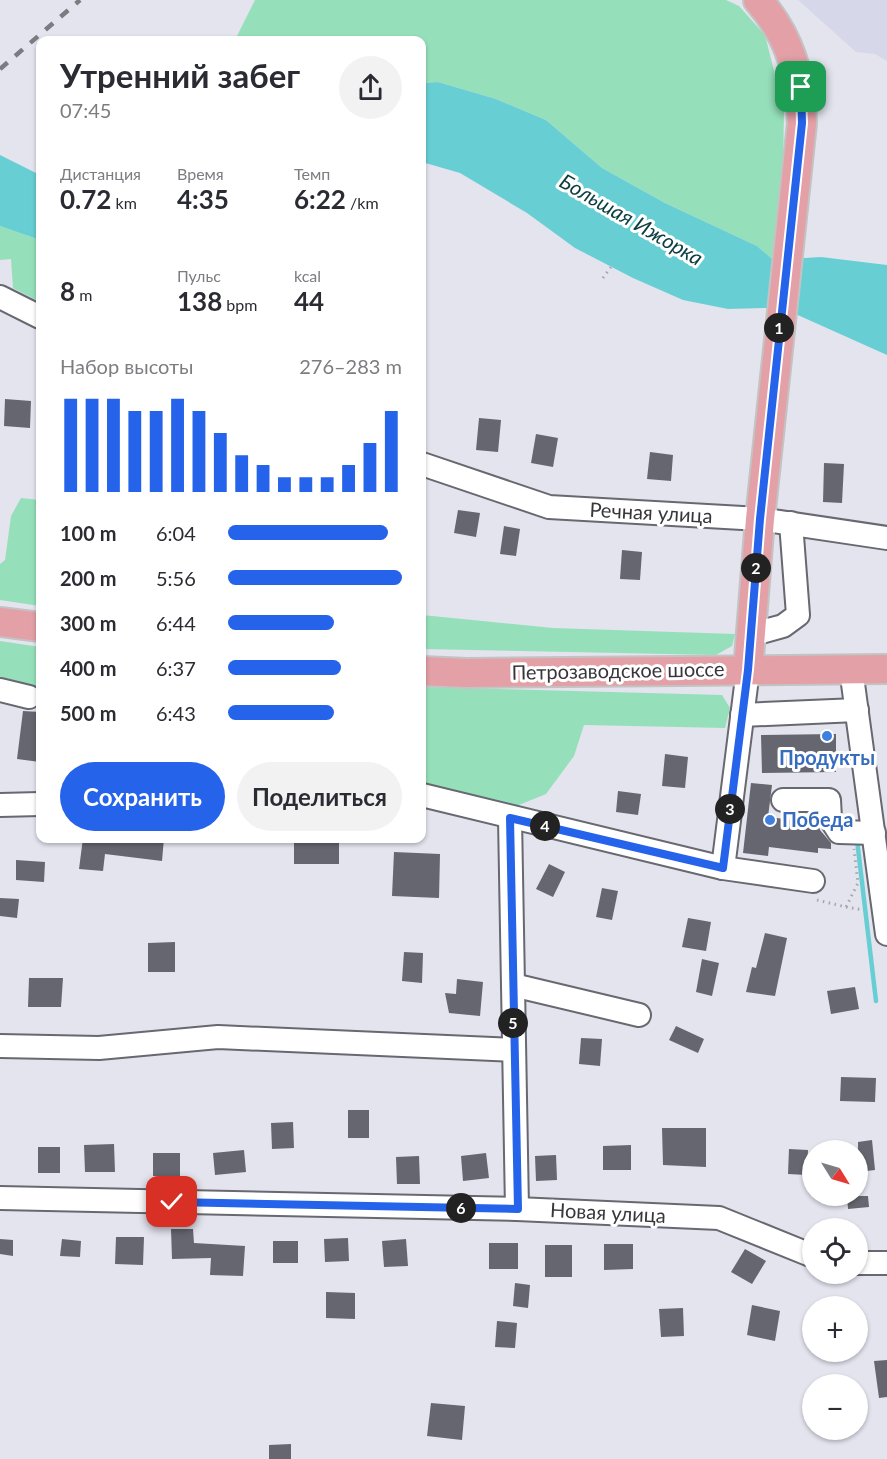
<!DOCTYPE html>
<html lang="ru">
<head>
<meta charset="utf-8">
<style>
  :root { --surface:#fff; --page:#f2f2f3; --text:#2b2b33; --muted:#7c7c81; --accent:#2563eb }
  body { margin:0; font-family:Lato,sans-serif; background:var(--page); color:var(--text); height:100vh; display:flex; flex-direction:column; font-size:22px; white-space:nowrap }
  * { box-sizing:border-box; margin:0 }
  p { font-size:20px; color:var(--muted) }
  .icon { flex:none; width:33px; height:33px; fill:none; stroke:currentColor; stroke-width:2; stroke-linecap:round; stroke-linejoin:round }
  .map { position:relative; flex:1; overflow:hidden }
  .drawer { position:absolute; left:36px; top:36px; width:390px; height:807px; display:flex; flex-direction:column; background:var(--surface); border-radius:12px; box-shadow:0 2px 4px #0004 }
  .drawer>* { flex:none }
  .needle { width:39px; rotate:127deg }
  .fabs { position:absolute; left:802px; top:1140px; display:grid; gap:12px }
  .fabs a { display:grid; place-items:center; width:66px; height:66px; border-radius:50%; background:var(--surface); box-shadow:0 2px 4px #0004; font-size:30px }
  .pin { position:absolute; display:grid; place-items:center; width:51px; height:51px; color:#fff; margin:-26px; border-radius:12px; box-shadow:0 3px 9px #0006 }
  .km { position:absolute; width:30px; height:30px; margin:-15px; border-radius:50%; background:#222; color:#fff; font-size:16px; line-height:30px; text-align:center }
  .round { display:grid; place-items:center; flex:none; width:63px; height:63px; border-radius:32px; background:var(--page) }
  .summary { display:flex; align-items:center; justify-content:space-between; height:102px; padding:0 24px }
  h1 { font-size:33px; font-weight:700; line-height:45px }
  .stats { display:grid; grid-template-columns:repeat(3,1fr); gap:9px; height:102px; padding:6px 24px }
  .stats div { display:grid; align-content:center }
  .stats b { font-size:26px; font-weight:700 }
  .stats small { font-size:16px; font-weight:400 }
  .stats p { font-size:16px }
  .chart { height:168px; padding:12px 24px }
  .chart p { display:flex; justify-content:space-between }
  .chart svg { width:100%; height:108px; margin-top:6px; stroke:var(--accent); stroke-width:6 }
  .action { display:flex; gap:12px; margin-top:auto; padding:12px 24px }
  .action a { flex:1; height:69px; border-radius:36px; background:var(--accent); color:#fff; font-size:24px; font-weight:700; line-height:69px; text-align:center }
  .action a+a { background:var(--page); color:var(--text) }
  ul { padding:0 24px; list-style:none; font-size:20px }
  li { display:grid; grid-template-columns:96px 72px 1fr; align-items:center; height:45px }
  li i { height:15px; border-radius:8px; background:var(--accent) }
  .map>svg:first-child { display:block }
</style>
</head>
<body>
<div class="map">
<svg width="887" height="1459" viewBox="0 0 887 1459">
  <rect width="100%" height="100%" fill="#e3e4ee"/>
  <polygon fill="#d6d8e9" points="798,0 887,0 887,61 875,54 856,52"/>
  <g fill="#95e0ba">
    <polygon points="255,0 726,0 739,6 765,35 784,111 783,169 773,261 757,246 665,203 602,168 546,120 496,99 438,82 422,83 422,40 235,40"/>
    <polygon points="0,226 40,240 40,302 13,288 11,259 0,260"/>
    <polygon points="21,498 40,500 40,606 0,600 0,564 5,560 11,516"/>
    <polygon points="422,615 553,628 735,634 732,646 716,655 422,649"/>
    <polygon points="0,641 40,647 40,687 0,683"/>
    <polygon points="422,687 722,695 730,708 725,728 584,725 574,756 546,794 514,807 422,785"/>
  </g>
  <g fill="#67cfd4">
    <polygon points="438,82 496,99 546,120 602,168 665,203 757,246 773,260 821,257 887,265 887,355 791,312 766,308 728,309 683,300 633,278 575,248 527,213 460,173 422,162 422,83"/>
    <polygon points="0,155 40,175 40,240 0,226"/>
  </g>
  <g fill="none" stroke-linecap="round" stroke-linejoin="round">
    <polyline stroke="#67cfd4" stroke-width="4.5" points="857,840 876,1001"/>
  </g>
  <g fill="#65666f">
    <polygon points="5,399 31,401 30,428 4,426"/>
    <polygon points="479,418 501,420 498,452 476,450"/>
    <polygon points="536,434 558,438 553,467 531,463"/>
    <polygon points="650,452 673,455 671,481 647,479"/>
    <polygon points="824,463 844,464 842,503 823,502"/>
    <polygon points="458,510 480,513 476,537 454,533"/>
    <polygon points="504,526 520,529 516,556 500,554"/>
    <polygon points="622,550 642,552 640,580 620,579"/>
    <polygon points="23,711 40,712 40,762 17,759"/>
    <polygon points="836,734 836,772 762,773 761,735"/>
    <polygon points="665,754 688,757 685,788 662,786"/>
    <polygon points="751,783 772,785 768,817 818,823 820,830 831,843 831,849 818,848 818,853 769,847 768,856 743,853"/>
    <polygon points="618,791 641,794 638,815 616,812"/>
    <polygon points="83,838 128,843 128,838 164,838 162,861 105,854 103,871 79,869"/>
    <rect x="294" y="838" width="45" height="26"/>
    <polygon points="394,852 440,854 439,898 392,896"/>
    <polygon points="16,860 45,862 44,882 16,880"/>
    <polygon points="549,864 565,872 553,897 536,889"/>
    <polygon points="602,888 618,891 612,920 596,917"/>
    <polygon points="0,898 19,899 17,918 0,916"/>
    <polygon points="688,918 711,922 706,951 682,947"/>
    <polygon points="765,933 787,938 775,996 746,992 752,967 756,968"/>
    <polygon points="175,942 175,972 148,972 148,943"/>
    <polygon points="404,952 423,953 422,983 402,981"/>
    <polygon points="702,959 719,963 712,996 696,992"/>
    <polygon points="29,978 63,978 61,1007 28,1007"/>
    <polygon points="457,979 483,982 480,1016 449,1013 445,993 456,994"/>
    <polygon points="855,987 859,1009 831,1014 827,991"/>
    <polygon points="676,1026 704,1039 698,1053 669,1040"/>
    <polygon points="581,1038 602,1039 600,1066 579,1064"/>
    <polygon points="841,1077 876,1078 875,1102 840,1101"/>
    <rect x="348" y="1110" width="21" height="28"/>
    <polygon points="293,1122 294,1148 272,1149 271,1123"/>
    <polygon points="662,1128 706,1128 706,1167 663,1165"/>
    <polygon points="872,1140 875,1170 858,1172 858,1142"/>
    <polygon points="114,1144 115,1172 85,1172 84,1145"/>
    <polygon points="631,1145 631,1170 603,1170 603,1146"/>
    <rect x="38" y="1147" width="22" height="26"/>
    <polygon points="789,1149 808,1150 807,1175 788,1174"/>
    <polygon points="244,1150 246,1172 215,1175 213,1153"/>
    <rect x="153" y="1153" width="27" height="23"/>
    <polygon points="486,1153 489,1178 463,1181 461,1156"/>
    <polygon points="556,1155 557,1180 536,1181 535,1156"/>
    <polygon points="419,1156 420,1184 397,1184 396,1157"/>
    <polygon points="847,1196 868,1196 869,1207 848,1209"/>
    <polygon points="171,1229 193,1229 194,1243 245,1246 243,1276 210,1275 211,1258 172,1259"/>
    <polygon points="116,1237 144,1237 143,1265 115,1264"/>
    <polygon points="348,1238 349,1261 325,1262 324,1239"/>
    <polygon points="0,1239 13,1240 13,1256 0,1254"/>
    <polygon points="62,1239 81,1241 80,1257 60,1256"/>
    <polygon points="406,1239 408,1266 384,1267 382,1241"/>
    <rect x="273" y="1241" width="25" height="22"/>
    <rect x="489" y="1243" width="29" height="26"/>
    <polygon points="604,1244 633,1244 633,1269 604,1270"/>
    <rect x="545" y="1245" width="27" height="32"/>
    <polygon points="745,1249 766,1261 752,1284 731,1272"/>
    <polygon points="515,1283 530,1285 528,1308 513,1306"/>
    <polygon points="326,1292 355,1293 355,1319 326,1318"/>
    <polygon points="752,1305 780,1311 775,1341 747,1335"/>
    <polygon points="683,1308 684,1336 661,1337 659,1309"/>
    <polygon points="497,1321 517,1323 515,1348 495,1347"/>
    <polygon points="887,1360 887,1397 879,1398 874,1361"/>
    <polygon points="431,1403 465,1406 462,1440 427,1436"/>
    <polygon points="291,1444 291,1459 269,1459 269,1445"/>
  </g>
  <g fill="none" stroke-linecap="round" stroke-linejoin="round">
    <g stroke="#676870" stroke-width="26">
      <g id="minor">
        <polyline points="0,297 40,317"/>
        <polyline points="422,464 549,507 760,519 887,538"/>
        <polyline points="750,635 783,626 798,615 791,523"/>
        <polyline points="851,669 887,934"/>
        <polyline points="0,690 29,697"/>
        <polyline points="742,715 857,710"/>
        <polyline points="422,795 723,868 813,881"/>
        <polyline points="783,800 829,800 830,818 839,832 874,833"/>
        <polyline points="0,805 40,804"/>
        <polyline points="510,818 517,1209"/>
        <polyline points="723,868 748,670"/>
        <polyline points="513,985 639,1015"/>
        <polyline points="0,1046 99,1048 218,1037 514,1050"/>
        <polyline points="0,1198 517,1209 719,1218 813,1256"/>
        <polyline points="858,1263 887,1263"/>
      </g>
    </g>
    <g stroke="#c3c3c4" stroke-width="32">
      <g id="major">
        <polyline points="0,622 40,627"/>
        <path d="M748,670l12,-151 42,-396c-2,-49 -11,-85 -44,-123"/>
        <polyline points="422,671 467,673 887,669"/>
      </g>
    </g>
    <g stroke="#a5a5ad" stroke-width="3" stroke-dasharray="1.5 4.5" stroke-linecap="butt">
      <polyline points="603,278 613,264"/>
      <polyline points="817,900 846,907 858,883 854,849"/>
      <polyline points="846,907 864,910"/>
    </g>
    <use href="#minor" stroke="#fff" stroke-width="22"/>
    <use href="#major" stroke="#e3a0a6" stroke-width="28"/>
    <polyline stroke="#7b7b82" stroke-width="4.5" stroke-dasharray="10 10" stroke-linecap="butt" points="0,69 80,0"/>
  </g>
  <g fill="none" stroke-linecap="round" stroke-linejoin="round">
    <g stroke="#fff" stroke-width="12">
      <polyline id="route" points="172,1202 518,1209 510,818 723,868 748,670 760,519 802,123 801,87"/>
    </g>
    <use href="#route" stroke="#2563eb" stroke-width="8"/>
  </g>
  <g fill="#3f7fe0" stroke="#fff" stroke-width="2">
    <circle cx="827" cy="736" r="6"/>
    <circle cx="770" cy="820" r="6"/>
  </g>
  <g text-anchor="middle" stroke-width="6" stroke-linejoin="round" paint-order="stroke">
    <g font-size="20" fill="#37373b" stroke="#fff">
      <text transform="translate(651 513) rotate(3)" y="7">Речная улица</text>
      <text transform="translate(618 671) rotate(-1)" y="7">Петрозаводское шоссе</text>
      <text transform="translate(608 1213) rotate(3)" y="7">Новая улица</text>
    </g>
    <g font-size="20" font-weight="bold" fill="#366cbe" stroke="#fff">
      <text x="827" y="765">Продукты</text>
      <text x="782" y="827" text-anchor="start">Победа</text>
    </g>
    <g font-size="21" font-style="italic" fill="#0c3e40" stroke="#fff">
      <text transform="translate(631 220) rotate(30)" y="7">Большая Ижорка</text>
    </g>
  </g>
</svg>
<div class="fabs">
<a><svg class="needle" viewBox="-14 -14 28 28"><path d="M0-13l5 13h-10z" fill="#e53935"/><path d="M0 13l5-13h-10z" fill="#7c7c81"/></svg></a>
<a><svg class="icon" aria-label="locate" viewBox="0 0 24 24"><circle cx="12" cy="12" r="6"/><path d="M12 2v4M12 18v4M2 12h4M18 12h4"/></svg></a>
<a>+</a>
<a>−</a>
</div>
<div class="pin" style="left:801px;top:87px;background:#1e9e55"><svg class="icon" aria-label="arrive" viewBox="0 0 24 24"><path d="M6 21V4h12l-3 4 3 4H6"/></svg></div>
<div class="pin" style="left:172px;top:1202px;background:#d93025"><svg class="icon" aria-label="check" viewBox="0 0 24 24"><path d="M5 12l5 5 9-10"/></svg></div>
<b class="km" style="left:779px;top:328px">1</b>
<b class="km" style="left:756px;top:568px">2</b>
<b class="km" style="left:730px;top:809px">3</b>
<b class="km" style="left:545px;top:826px">4</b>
<b class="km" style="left:513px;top:1023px">5</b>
<b class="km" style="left:461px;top:1208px">6</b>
<section class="drawer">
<div class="summary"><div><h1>Утренний забег</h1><p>07:45</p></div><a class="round"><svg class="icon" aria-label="share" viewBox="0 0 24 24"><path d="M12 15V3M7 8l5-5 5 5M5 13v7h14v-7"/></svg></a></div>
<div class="stats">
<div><p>Дистанция</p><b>0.72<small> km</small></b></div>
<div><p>Время</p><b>4:35</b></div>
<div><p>Темп</p><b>6:22<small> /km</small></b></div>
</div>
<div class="stats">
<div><b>8<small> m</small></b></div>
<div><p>Пульс</p><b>138<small> bpm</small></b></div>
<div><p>kcal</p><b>44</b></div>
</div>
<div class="chart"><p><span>Набор высоты</span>276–283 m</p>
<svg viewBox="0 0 160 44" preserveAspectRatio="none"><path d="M5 44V6M15 44V6M25 44V6M35 44V11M45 44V11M55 44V6M65 44V11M75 44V20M85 44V29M95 44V33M105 44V38M115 44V38M125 44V38M135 44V33M145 44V24M155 44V11"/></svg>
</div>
<ul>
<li><b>100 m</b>6:04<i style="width:92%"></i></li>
<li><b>200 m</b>5:56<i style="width:100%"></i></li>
<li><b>300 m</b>6:44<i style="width:61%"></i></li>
<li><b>400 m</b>6:37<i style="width:65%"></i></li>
<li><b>500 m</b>6:43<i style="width:61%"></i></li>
</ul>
<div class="action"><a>Сохранить</a><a>Поделиться</a></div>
</section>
</div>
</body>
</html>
